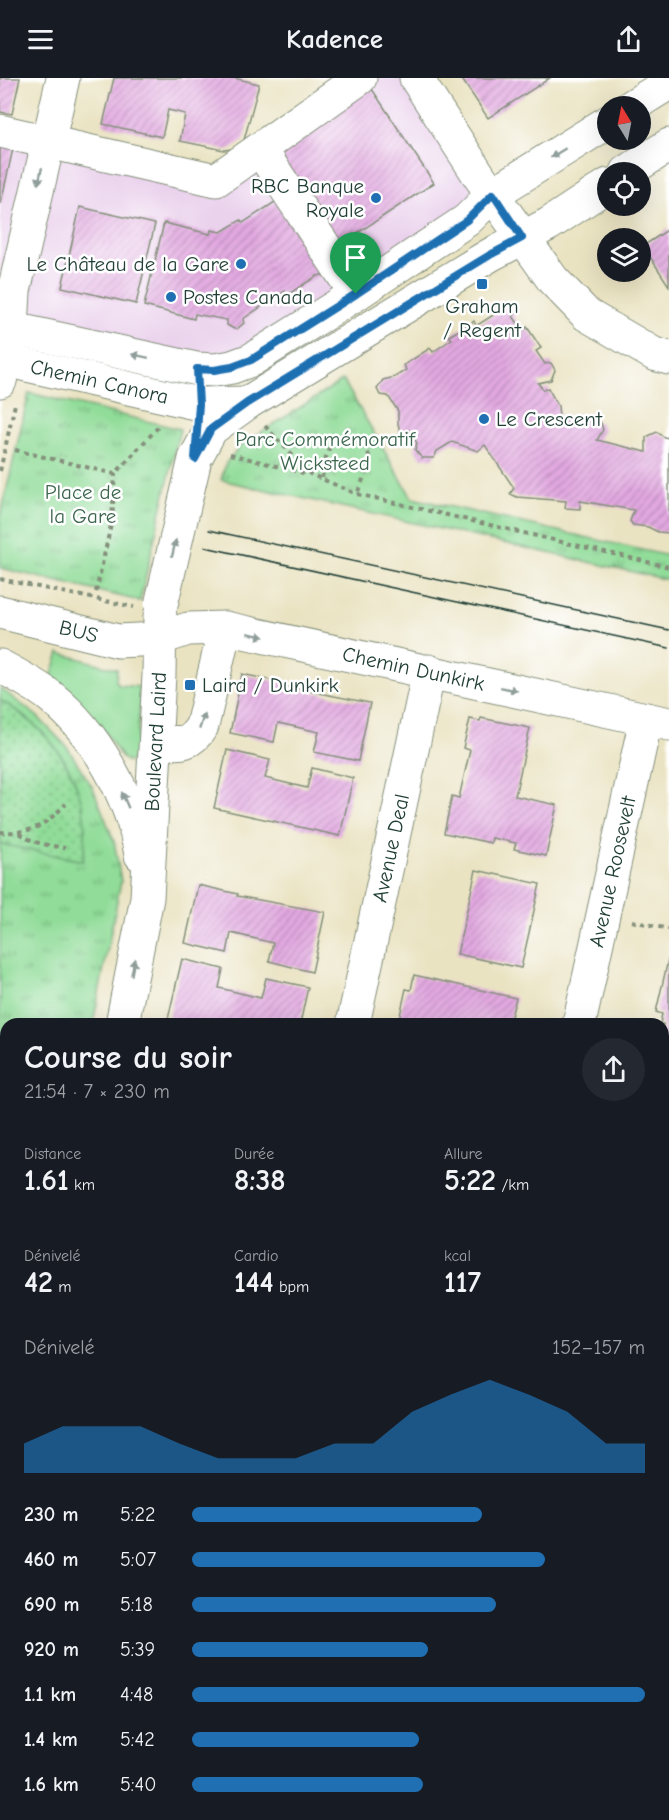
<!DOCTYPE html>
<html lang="fr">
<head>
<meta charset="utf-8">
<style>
  :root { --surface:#171b24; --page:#242831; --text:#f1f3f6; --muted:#9ea1a6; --accent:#1f6fb2 }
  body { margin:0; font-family:"Comic Neue",sans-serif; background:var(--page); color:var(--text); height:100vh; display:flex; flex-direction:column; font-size:22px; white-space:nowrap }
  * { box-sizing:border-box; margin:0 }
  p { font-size:20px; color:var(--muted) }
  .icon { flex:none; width:33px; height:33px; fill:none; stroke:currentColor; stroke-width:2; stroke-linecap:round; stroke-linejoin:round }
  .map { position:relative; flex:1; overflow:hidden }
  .sheet { position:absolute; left:0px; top:940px; width:669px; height:802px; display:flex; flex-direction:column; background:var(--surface); border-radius:18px 18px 0 0; box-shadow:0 6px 24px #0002 }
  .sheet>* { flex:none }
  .needle { width:39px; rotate:350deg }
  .tools { position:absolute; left:597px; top:18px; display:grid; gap:12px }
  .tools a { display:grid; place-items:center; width:54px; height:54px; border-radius:50%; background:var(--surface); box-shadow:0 6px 24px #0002; font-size:30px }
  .pin { position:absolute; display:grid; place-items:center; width:51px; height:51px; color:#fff; margin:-62px -26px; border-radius:50% 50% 50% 0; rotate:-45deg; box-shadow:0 0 6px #0007 }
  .pin .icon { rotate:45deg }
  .round { display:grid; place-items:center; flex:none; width:63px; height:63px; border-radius:32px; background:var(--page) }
  .headline { display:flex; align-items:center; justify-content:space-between; height:102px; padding:0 24px }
  h1 { font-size:33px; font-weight:600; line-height:45px }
  .figures { display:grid; grid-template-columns:repeat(3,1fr); gap:9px; height:102px; padding:6px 24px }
  .figures div { display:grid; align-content:center }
  .figures b { font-size:30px; font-weight:600 }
  .figures small { font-size:16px; font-weight:400 }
  .figures p { font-size:16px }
  .chart { height:168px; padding:12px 24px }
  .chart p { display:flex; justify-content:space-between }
  .chart svg { width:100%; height:108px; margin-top:6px; fill:var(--accent); opacity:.7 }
  ul { padding:0 24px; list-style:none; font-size:20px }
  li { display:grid; grid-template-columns:96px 72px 1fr; align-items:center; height:45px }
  li i { height:15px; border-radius:8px; background:var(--accent) }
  header { display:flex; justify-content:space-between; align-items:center; height:78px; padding:0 24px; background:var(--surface); font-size:27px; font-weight:600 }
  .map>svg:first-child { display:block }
</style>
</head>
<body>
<header><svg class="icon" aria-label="menu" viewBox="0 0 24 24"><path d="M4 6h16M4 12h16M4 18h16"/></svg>Kadence<svg class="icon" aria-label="share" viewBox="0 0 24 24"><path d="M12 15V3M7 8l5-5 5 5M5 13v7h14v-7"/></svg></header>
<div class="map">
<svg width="669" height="1742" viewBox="0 0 669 1742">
  <defs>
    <pattern id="park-tufts" width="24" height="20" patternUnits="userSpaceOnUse" patternTransform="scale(1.5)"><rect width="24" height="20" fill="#90dc98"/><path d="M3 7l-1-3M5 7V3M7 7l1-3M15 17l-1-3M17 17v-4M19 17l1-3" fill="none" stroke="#75b47d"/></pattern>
    <pattern id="garden-dots" width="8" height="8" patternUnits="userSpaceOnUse" patternTransform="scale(1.5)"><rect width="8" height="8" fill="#90dc98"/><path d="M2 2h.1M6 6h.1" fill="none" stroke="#75b47d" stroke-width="1.8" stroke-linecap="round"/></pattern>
    <pattern id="building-hatch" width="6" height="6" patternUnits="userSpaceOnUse" patternTransform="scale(1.5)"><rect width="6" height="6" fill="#e3a9e1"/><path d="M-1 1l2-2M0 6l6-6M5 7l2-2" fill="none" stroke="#b78bb7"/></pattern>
  </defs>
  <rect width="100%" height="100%" fill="#fff"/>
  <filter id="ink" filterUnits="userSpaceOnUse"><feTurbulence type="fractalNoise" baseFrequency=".0167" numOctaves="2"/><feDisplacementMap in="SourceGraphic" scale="12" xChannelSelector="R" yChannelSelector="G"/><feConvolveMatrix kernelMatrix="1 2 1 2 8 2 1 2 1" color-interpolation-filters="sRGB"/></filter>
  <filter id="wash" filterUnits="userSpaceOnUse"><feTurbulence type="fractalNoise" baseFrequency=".008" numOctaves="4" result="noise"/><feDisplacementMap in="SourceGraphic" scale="24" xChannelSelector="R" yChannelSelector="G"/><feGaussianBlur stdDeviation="1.35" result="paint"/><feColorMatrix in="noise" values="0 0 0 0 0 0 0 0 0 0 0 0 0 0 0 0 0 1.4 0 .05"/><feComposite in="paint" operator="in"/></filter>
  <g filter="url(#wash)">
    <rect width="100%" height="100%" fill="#eae3c2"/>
    <polygon fill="#ead1ec" points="360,0 416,0 493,116 249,280 199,286 0,242 0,53 216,102"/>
    <polygon fill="#90dc98" stroke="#588c66" stroke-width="1.5" points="59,575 117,591 116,603 119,607 141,609 137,668 133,682 128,684 122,680 105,654 50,602"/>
    <g fill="url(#park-tufts)" stroke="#588c66" stroke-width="1.5">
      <polygon points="343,302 412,420 669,478 669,502 221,402 226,385 241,367"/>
      <polygon points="29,315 180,351 140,523 0,490 0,440"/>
      <polygon points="0,610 37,638 67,669 93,710 114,763 121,803 93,946 6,946 6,1347 0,1351"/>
      <polygon points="663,976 669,977 669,1497 663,1495"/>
    </g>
    <path fill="url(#garden-dots)" stroke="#588c66" stroke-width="1.5" d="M0,622c60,35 94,91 83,161l-83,-17z"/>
    <g id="blocks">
      <g fill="url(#building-hatch)">
        <polygon points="0,0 20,0 12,36 0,34"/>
        <polygon points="114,0 234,0 259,6 244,62 232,71 224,72 180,63 185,36 168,32 162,59 103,46"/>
        <polygon points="461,0 550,0 488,40"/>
        <polygon points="370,8 434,105 336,169 272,72"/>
        <polygon points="0,63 14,66 1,125 0,125"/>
        <polygon points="275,122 327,196 317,198 287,217 285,213 243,241 244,245 237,251 234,251 227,247 227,242 195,236 194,241 144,228 164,145 210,156 211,152 221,154 241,142 243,145 275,124"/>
        <polygon points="80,129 155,146 136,226 62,209"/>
        <polygon points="669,151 669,208 643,168"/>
        <polygon points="507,224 513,229 516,235 513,238 523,253 527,249 541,270 536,273 545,286 551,285 555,292 551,302 538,305 543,312 548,310 558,328 559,339 588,343 595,343 601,345 603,352 597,362 646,374 646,359 657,354 664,359 669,360 669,455 658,454 648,449 633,447 630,443 634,432 580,423 580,431 565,430 566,423 517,419 510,416 514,410 485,367 478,373 452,364 437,373 434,380 422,380 415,372 417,365 409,352 401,356 398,346 398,333 388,318 380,317 377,311 383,302 395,299 406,292 404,287 430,270 433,274 452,261 449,258 474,243 476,248 495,236 499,227"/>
        <polygon points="242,596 284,605 283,608 370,625 358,683 314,674 319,654 278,645 274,664 230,655"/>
        <polygon points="481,640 530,650 515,718 557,727 546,778 514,771 516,765 492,760 491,765 444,755 452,718 459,720 470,672 463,670 470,641 480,643"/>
        <polygon points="227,672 270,682 265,700 307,710 312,690 353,700 340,758 214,730"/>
        <polygon points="476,792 540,806 521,890 457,876"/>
        <polygon points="198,807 238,816 237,818 325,834 312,894 269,883 273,865 231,855 227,875 185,865"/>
        <polygon points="182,881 223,891 219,910 261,920 266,900 308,909 300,946 193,946 168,941"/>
        <polygon points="668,882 669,882 669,974 663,972 663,946 660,946 662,936 656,934"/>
        <polygon points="414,897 516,920 509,946 398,946 406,911 411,912"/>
        <polygon points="663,1130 669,1131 669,1297 663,1295"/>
        <polygon points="6,1425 6,1586 2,1588 0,1587 0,1426"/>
        <polygon points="663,1638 669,1639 669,1718 663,1716"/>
        <polygon points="0,1694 4,1717 6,1717 6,1737 87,1737 84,1742 0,1742"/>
      </g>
    </g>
  </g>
  <g filter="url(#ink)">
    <use href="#blocks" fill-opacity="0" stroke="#84907b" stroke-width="1.5"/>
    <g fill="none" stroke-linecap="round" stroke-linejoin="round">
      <g stroke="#84907b" stroke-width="35">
        <g id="minor">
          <polyline points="416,0 480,99 553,202 587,237 654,276 669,280"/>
          <polyline points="632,28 669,5"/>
          <polyline points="0,53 216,102 360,0"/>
          <polyline points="260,71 356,216"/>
          <polyline points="627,94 669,67"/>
          <polyline points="0,248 197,291 215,292 232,289 251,282 356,216 467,142 493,116 608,44"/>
          <path id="s1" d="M0,281l199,45 48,-1"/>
          <polyline points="0,303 12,250 14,213 63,0"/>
          <polyline points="195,381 211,351 247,325 490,177 549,146 608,107"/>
          <path id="s2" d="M0,534l118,29 40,-2 30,-10 37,-1 444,96"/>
          <path d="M0,588c17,9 36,19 51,31 45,36 81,101 90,158"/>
          <path d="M156,663c23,2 33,6 46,-15l23,-98"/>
          <path id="s3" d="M122,946l25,-126 12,-223 1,-59"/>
          <path id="s4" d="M353,946l76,-353"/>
          <path id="s5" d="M579,946l67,-305"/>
          <polyline points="0,1377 6,1374"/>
          <polyline points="159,1737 161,1742"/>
          <polyline points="216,1737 217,1742"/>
          <polyline points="406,1742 407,1737"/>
        </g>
      </g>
      <g stroke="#84907b" stroke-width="4" stroke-dasharray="4.5 4.5" stroke-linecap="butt">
        <polyline points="265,348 310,396 357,416 669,489"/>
        <polyline points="15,372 115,396 160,347"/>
        <polyline points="230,376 307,396"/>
        <polyline points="0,393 15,326"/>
        <path d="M322,400c2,-11 4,-27 11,-36 11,-13 35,0 36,15 0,12 -8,26 -12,37"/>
        <polyline points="0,501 134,529"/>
        <polyline points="96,514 112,442 115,396"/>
        <path d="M0,754c32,2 44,-6 66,-28"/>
        <path d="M20,755c12,11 30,12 45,15"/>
        <polyline points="632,843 669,851"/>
        <polyline points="0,1071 6,1072"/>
        <polyline points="663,1118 669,1119"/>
        <polyline points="663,1305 669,1307"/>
        <polyline points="0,1314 6,1321"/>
      </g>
      <use href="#minor" stroke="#fff" stroke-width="33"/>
      <g stroke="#1f3d34" stroke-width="1.5">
        <polyline points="209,452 669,552"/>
        <polyline points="205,469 669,570"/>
      </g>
      <g stroke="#84907b" stroke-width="35" stroke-linecap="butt">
        <polyline id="minor-bridge" points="161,527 195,381"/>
      </g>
      <use href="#minor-bridge" stroke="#fff" stroke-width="33"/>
    </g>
    <defs><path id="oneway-solid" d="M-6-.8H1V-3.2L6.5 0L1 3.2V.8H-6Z" transform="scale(1.5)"/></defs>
    <g fill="#8f9e9a">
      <use href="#oneway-solid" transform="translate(558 75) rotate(148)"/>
      <use href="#oneway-solid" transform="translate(40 98) rotate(103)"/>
      <use href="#oneway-solid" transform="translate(140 278) rotate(-168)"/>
      <use href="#oneway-solid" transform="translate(174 470) rotate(-77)"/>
      <use href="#oneway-solid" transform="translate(256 557) rotate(12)"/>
      <use href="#oneway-solid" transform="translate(509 611) rotate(12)"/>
      <use href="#oneway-solid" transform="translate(202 643) rotate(-72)"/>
      <use href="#oneway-solid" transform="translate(125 722) rotate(-113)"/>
      <use href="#oneway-solid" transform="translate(133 889) rotate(-79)"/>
    </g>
  </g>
  <g fill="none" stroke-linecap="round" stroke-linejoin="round" filter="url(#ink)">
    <g stroke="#fff" stroke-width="12">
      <polygon id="route" points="493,116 522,160 490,177 247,325 211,351 195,381 199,326 197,291 214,292 232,289 251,282 356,216 467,142"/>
    </g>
    <use href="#route" stroke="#1f6fb2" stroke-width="8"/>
  </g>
  <g fill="#1f6fb2" stroke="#fff" stroke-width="2">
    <circle cx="376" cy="120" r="6"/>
    <circle cx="241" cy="186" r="6"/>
    <rect x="476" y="200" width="12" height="12" rx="3"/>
    <circle cx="171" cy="219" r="6"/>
    <circle cx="484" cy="341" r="6"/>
    <rect x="184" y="601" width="12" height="12" rx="3"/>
  </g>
  <g text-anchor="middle" stroke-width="5" stroke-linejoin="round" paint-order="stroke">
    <g font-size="21" fill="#1f3d34" stroke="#fff" text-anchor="start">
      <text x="364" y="115" text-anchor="end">RBC Banque<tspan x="364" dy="24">Royale</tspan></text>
      <text x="229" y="193" text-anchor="end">Le Château de la Gare</text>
      <text x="183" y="226">Postes Canada</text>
      <text x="482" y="235" text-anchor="middle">Graham<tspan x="482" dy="24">/ Regent</tspan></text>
      <text x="496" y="348">Le Crescent</text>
      <text x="202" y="614">Laird / Dunkirk</text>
    </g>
    <g font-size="21" fill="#1f3d34" stroke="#fff">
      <text dy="7" stroke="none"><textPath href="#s1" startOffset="102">Chemin Canora</textPath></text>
      <text dy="7" stroke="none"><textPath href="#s2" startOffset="81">BUS</textPath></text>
      <text dy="7" stroke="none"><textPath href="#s2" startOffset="423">Chemin Dunkirk</textPath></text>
      <text dy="7" stroke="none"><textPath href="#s3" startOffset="285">Boulevard Laird</textPath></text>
      <text dy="7" stroke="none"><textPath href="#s4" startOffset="180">Avenue Deal</textPath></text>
      <text dy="7" stroke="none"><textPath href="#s5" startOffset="156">Avenue Roosevelt</textPath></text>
    </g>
    <g font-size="21" fill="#3b654d" stroke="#fff">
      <text x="325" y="368">Parc Commémoratif<tspan x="325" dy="24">Wicksteed</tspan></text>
      <text x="83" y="421">Place de<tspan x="83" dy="24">la Gare</tspan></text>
    </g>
  </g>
</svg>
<div class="tools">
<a><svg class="needle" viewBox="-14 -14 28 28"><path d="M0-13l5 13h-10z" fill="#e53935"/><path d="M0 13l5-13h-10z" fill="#9ea1a6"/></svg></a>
<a><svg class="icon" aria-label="locate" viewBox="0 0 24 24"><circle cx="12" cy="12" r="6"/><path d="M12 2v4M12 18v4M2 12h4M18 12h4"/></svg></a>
<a><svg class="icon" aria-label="layers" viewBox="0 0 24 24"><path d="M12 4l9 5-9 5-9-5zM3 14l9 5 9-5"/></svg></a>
</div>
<div class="pin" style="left:356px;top:216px;background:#1e9e55"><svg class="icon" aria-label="arrive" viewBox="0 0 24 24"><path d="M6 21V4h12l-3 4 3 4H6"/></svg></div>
<section class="sheet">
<div class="headline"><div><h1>Course du soir</h1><p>21:54 · 7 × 230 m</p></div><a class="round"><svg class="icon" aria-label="share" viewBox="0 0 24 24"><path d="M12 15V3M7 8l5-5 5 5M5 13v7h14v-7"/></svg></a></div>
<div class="figures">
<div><p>Distance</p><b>1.61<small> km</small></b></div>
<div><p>Durée</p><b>8:38</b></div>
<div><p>Allure</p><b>5:22<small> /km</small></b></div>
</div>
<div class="figures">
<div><p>Dénivelé</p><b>42<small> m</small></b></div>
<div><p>Cardio</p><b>144<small> bpm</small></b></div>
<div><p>kcal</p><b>117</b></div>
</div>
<div class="chart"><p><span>Dénivelé</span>152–157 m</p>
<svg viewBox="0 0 160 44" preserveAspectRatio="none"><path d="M0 44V32L10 25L20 25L30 25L40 32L50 38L60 38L70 38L80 32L90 32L100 19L110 12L120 6L130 12L140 19L150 32L160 32V44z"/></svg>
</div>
<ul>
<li><b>230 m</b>5:22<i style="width:64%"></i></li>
<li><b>460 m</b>5:07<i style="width:78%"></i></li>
<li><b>690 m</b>5:18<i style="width:67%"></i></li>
<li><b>920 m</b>5:39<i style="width:52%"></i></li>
<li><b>1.1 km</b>4:48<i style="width:100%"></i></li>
<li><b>1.4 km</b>5:42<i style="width:50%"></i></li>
<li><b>1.6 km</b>5:40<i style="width:51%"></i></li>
</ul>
</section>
</div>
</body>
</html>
